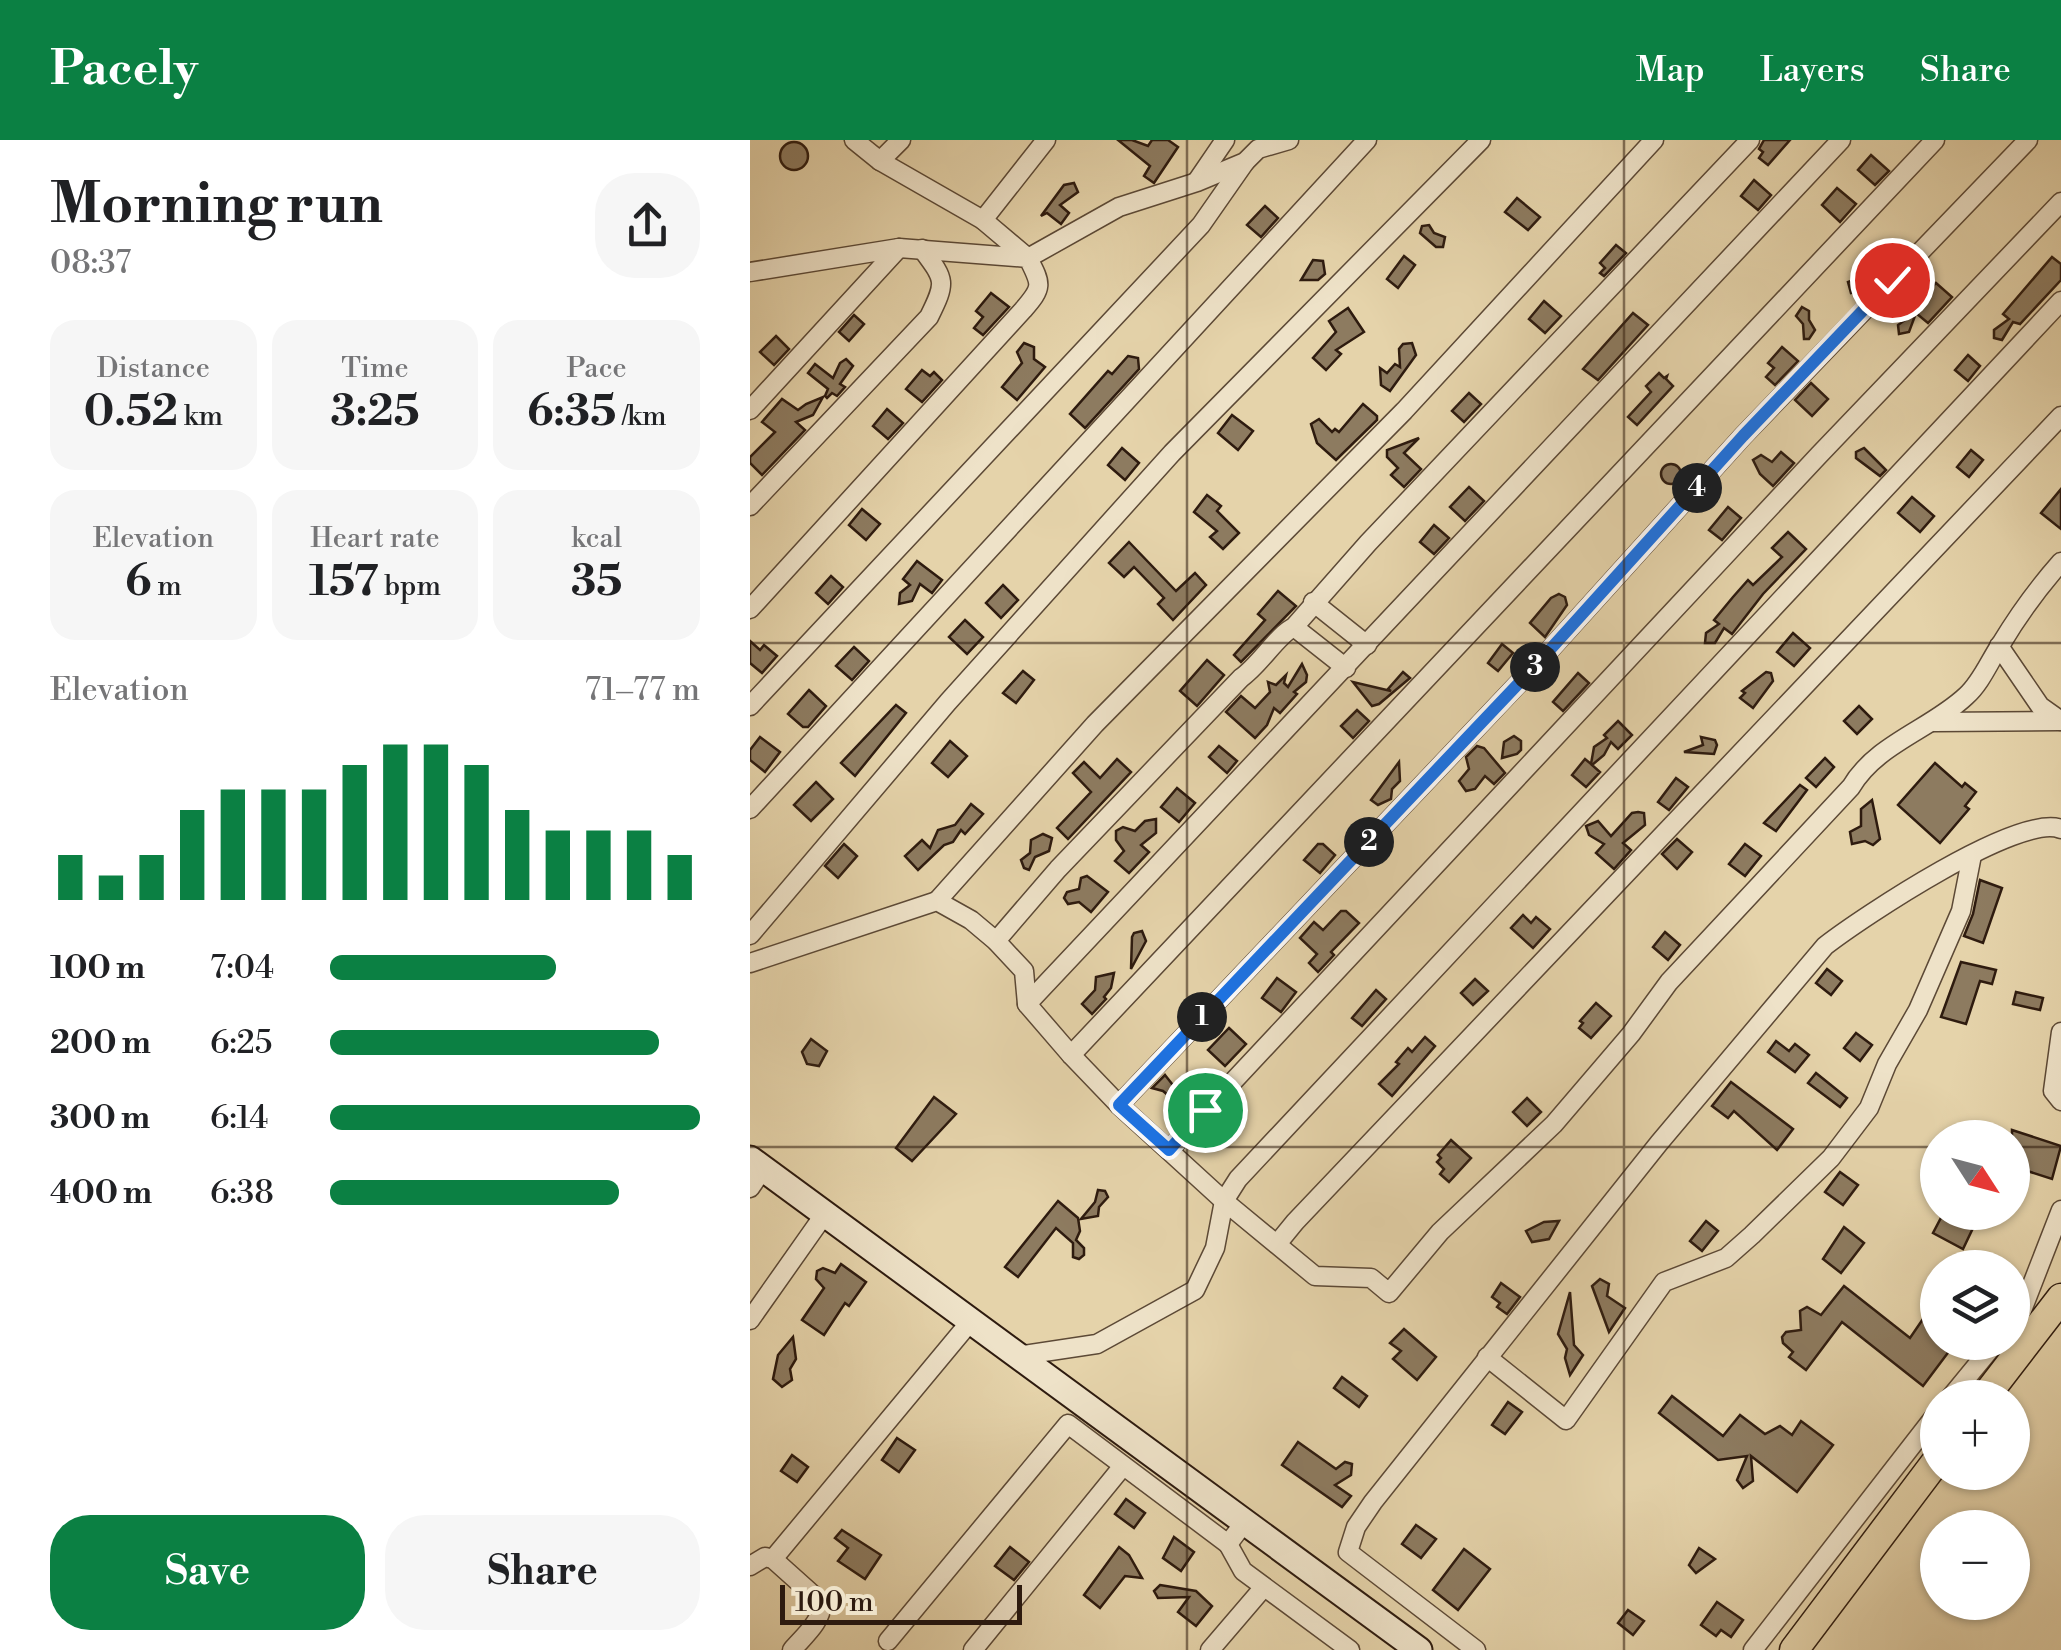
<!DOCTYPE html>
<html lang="en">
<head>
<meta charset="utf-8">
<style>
  :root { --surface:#fff; --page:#f6f6f6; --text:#202124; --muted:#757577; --accent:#0b8043 }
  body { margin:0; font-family:"Libre Bodoni",serif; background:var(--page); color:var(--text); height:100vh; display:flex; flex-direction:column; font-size:38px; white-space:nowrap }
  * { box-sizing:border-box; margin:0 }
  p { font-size:32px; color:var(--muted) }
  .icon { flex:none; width:55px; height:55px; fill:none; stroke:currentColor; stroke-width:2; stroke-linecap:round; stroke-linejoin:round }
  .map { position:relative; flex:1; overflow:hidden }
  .details { display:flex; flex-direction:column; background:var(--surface); width:750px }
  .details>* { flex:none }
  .needle { width:65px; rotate:126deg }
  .tools { position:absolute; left:1170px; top:980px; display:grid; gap:20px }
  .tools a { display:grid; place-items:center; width:110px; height:110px; border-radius:50%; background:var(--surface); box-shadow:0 2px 8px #0004; font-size:50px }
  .scale { position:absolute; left:30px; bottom:25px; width:242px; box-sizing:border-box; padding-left:10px; border:5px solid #2e1b0f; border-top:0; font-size:28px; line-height:35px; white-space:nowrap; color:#2e1b0f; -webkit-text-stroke:8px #eee2c8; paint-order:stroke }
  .pin { position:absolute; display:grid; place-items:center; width:85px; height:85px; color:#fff; margin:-42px; border:5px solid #fff; border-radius:50%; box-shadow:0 2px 10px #0007 }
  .km { position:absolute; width:50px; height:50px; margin:-25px; border-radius:50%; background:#222; color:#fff; font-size:28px; line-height:50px; text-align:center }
  .round { display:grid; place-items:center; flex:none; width:105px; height:105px; border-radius:40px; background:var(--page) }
  .summary { display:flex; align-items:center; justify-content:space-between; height:170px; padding:0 50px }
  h1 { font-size:55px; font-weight:700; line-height:75px }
  .stats { display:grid; grid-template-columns:repeat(3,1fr); gap:15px; height:170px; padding:10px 50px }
  .stats div { display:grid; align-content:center; border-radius:25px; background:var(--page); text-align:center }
  .stats b { font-size:42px; font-weight:700 }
  .stats small { font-size:28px; font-weight:400 }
  .stats p { font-size:28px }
  .chart { height:280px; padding:20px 50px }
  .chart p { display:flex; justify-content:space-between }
  .chart svg { width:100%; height:180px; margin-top:10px; stroke:var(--accent); stroke-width:6 }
  .cta { display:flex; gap:20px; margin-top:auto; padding:20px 50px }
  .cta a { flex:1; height:115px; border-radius:40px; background:var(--accent); color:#fff; font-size:40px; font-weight:700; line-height:115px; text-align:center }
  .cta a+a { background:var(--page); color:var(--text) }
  ul { padding:0 50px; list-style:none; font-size:32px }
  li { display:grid; grid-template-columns:160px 120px 1fr; align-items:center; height:75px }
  li i { height:25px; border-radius:12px; background:var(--accent) }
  header { display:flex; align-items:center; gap:60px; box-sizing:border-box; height:140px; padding:0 50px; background:var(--accent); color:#fff }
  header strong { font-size:48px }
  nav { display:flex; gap:55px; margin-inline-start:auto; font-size:35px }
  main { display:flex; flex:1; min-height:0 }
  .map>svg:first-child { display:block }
</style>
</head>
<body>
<header>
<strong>Pacely</strong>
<nav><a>Map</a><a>Layers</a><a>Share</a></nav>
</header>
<main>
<section class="details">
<div class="summary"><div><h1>Morning run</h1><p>08:37</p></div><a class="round"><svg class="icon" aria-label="share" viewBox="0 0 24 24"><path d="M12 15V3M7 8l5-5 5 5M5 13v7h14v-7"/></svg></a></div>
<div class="stats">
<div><p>Distance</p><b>0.52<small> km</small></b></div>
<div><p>Time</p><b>3:25</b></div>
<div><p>Pace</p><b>6:35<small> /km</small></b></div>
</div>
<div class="stats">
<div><p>Elevation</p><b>6<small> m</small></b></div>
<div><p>Heart rate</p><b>157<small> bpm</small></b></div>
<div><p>kcal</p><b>35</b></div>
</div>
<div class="chart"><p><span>Elevation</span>71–77 m</p>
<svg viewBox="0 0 160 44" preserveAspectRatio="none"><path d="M5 44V33M15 44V38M25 44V33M35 44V22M45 44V17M55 44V17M65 44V17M75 44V11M85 44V6M95 44V6M105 44V11M115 44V22M125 44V27M135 44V27M145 44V27M155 44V33"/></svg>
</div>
<ul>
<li><b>100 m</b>7:04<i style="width:61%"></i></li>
<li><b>200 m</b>6:25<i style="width:89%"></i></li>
<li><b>300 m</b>6:14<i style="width:100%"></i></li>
<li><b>400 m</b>6:38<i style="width:78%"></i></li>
</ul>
<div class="cta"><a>Save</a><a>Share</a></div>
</section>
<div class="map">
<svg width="1311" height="1510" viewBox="0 0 1311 1510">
  <rect width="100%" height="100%" fill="#e5d3aa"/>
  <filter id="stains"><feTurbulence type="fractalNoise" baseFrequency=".002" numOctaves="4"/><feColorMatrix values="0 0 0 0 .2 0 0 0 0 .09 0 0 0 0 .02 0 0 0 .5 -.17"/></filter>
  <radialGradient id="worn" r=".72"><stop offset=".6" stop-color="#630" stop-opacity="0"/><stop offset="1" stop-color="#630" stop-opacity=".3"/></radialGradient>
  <g fill="#8d7b60" stroke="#2e1b0f" stroke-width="2.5">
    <polygon points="368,0 382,0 398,6 402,0 418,0 428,7 404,43 394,36 400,26"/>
    <polygon points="1014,0 1040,0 1018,25 1009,18 1013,12 1009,9"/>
    <circle cx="44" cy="16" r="14"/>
    <polygon points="1121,15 1139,31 1125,45 1108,30"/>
    <polygon points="1004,40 1021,55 1008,70 991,56"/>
    <polygon points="324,43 328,52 310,65 319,73 311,84 297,73 291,76 314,45"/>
    <polygon points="1087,48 1106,64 1090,82 1072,65"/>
    <polygon points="767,58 790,77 778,90 755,72"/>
    <polygon points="515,66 528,78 511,97 497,85"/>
    <polygon points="679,85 684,93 695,97 693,107 686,107 670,93 672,86"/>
    <polygon points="866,105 876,113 854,136 850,133 855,128 850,123"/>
    <polygon points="654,116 665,125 648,148 637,139"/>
    <polygon points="1302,117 1311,124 1311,140 1270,184 1263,182 1252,200 1244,198 1244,190 1259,179 1253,174"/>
    <polygon points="563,120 573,121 575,134 568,140 551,140"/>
    <polygon points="1124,122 1128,130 1126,135 1113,140 1110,151 1101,153 1098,142 1109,138 1115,123"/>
    <polygon points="1186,143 1202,157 1178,183 1166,173 1159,192 1149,194 1148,185 1166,172 1162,169"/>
    <polygon points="241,153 259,167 233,195 224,188 233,177 226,171"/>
    <polygon points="794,161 811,176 795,193 779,179"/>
    <polygon points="1052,167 1059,171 1059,180 1065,190 1059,199 1054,199 1053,184 1046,176"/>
    <polygon points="598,168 614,192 586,210 591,214 576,230 563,218 586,192 579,181"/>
    <polygon points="883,173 898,185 848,240 833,229"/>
    <polygon points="104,175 114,184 99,201 89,192"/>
    <polygon points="26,196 39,209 24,225 10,212"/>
    <polygon points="274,203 284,207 284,219 295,227 267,260 252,247 272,223 267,212"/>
    <polygon points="662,203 666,215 640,251 631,245 630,228 637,233 645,224 650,227 649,209 653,204"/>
    <polygon points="1032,207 1048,221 1025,245 1016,237 1024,228 1018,223"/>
    <polygon points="1218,215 1230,226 1218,241 1205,230"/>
    <polygon points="378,216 388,218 389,229 335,288 320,274 358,231 362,234"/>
    <polygon points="96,219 103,226 90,244 95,247 87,256 82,253 77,258 75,256 78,249 58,233 65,224 83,238 90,223"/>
    <polygon points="172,230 180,236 184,232 192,240 172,262 156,249"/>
    <polygon points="909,233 914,238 917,236 916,239 923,246 887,285 878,277 901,252 896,246"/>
    <polygon points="1061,243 1078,259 1062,276 1045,260"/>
    <polygon points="719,253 731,264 714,282 702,271"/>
    <polygon points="73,257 63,275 46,282 55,290 12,335 0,323 0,317 25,292 12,282 32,259 48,270 56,264"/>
    <polygon points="613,264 627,276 627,280 586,320 567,303 561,284 569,279 582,292 585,289 589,292"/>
    <polygon points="137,269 153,283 138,299 123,286"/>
    <polygon points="482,275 503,291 488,310 468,293"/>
    <polygon points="669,298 654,313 671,329 654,347 641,335 648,328 637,317 637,310"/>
    <polygon points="372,308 389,323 375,340 358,325"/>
    <polygon points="1114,308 1136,330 1130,336 1106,318 1106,312"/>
    <polygon points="1221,310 1233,320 1219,337 1207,327"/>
    <polygon points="1031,312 1044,323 1023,346 1010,334 1003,320 1011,315 1022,322"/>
    <circle cx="921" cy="334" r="10"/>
    <polygon points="719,347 734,361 715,381 700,367"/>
    <polygon points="1311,349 1311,389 1291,373"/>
    <polygon points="457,355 471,366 467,371 489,393 473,409 460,397 467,391 444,372"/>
    <polygon points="1162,357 1184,376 1170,392 1148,373"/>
    <polygon points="978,367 991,378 972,400 959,390"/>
    <polygon points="112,369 130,384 116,400 99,385"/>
    <polygon points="684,385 699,398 684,414 670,402"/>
    <polygon points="1038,392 1056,409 1013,454 982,494 974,488 965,503 955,503 956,493 969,484 964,480 983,457 998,440 1003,445 1032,417 1022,408"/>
    <polygon points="379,402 426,451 445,433 456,445 423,480 408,464 414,458 384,427 374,437 359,423"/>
    <polygon points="167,421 192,440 182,453 170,444 162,461 149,464 150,453 160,445 153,439"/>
    <polygon points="81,436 93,447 78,464 66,453"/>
    <polygon points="253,445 268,460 251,478 236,463"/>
    <polygon points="528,451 546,466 491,522 484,515 515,480 508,474"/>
    <polygon points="809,454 815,457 817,465 795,497 780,483 801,458"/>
    <polygon points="215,480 233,497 217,514 199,497"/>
    <polygon points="1043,493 1060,508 1044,526 1027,512"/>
    <polygon points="0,501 10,510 14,505 27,516 12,533 0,523"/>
    <polygon points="752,504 763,513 748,531 738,523"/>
    <polygon points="104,507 119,521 102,540 86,526"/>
    <polygon points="457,520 474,535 447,566 430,551"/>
    <polygon points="552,524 557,535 556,542 544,552 547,554 530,573 524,568 517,585 505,598 476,572 491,556 505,568 520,552 518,542 526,545 536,535 534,543 538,547"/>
    <polygon points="273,531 284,540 266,563 253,553"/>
    <polygon points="653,532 660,538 629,564 622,566 603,542 641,551 638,549"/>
    <polygon points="1016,532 1021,533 1023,541 1003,568 990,558 995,553 992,551"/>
    <polygon points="828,533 839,543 813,571 803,562"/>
    <polygon points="59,550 76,566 58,587 53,587 38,574"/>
    <polygon points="146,565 156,573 105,636 91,623"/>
    <polygon points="1109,566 1122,579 1107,594 1094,581"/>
    <polygon points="607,570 619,581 603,598 591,586"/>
    <polygon points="868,581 882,595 868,609 861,602 854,615 842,625 850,632 836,647 822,635 835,619 841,624 844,607 857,598 854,595"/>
    <polygon points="764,596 771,601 771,610 767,614 752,618 754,602"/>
    <polygon points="10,597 30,612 15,632 0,620 0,610"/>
    <polygon points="951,597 965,600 967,605 964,614 934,612 953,605"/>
    <polygon points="200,601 217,616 198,637 182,623"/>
    <polygon points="469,606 487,621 477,633 459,617"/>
    <polygon points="727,606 734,608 755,633 744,644 735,636 725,649 716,651 709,641 719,629 716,617"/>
    <polygon points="1075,618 1084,627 1066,647 1056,638"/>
    <polygon points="367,619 381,632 318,699 307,688 341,652 323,633 334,622 350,638"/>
    <polygon points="649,622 650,641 642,649 641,659 628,665 621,660"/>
    <polygon points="1185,623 1212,647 1215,643 1226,652 1215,666 1219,669 1190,703 1148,665"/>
    <polygon points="926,638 938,647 919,670 908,662"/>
    <polygon points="66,642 83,659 61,681 44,665"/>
    <polygon points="1050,645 1057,650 1026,691 1014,683"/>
    <polygon points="427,648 445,663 429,682 411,667"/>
    <polygon points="1122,660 1130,699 1123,705 1115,701 1102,704 1100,692 1111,686 1111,669"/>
    <polygon points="221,664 233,674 215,694 211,690 203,702 194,705 168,730 155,716 172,700 180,708 188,690 205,685"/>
    <polygon points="888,672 894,673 895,685 873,703 881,710 864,729 846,713 854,704 839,695 836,686 848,681 861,696 882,673"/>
    <polygon points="406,679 406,693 391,705 399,712 379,733 365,721 374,711 366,700 366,691 373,687 385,691 395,681"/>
    <polygon points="293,694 302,698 299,711 285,717 279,730 274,728 271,720 280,713 281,700"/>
    <polygon points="927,699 942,712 927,729 912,714"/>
    <polygon points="94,704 107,716 88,738 75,726"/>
    <polygon points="568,704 573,704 585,715 570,733 554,720"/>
    <polygon points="995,704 1011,716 995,736 979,724"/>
    <polygon points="337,736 358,752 341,772 329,762 318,764 314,758 317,752 329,749 331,738"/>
    <polygon points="1230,740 1252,748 1233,803 1214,796 1223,774"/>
    <polygon points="591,771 596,771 609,783 581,812 584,815 568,832 559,823 567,814 550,798 564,782 573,790"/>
    <polygon points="773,775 781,783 786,777 800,789 783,808 761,788"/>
    <polygon points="392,791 396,801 381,829 382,797 384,793"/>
    <polygon points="915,792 930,805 918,820 903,807"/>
    <polygon points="1211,822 1246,830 1242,844 1230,841 1216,884 1191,877"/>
    <polygon points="1077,829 1092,841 1081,855 1066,843"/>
    <polygon points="364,833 361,848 354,857 356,859 342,874 332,864 345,850 346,837"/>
    <polygon points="527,838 546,852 531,872 512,858"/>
    <polygon points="725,839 738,851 723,865 711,853"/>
    <polygon points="626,850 636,859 612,886 602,878"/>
    <polygon points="1266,852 1293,858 1290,870 1263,864"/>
    <polygon points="846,863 861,876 841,898 829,888 833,883 830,881"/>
    <polygon points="479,888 496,904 475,926 458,910"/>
    <polygon points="1106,893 1122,905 1110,921 1094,908"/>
    <polygon points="675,897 685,906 642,956 629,944 649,924 646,922 658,908 662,912"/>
    <polygon points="61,899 77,911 69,926 57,924 52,912"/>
    <polygon points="1026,901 1039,911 1045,904 1059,915 1045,932 1018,912"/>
    <polygon points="1066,933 1097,958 1090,967 1058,943"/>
    <polygon points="415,935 426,949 435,938 453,953 438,972 413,951 402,948"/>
    <polygon points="981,942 1043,989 1027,1010 984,971 978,978 962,966"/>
    <polygon points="184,957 206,974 162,1021 146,1008"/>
    <polygon points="777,958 791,972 777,986 763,972"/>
    <polygon points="1262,990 1311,1006 1302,1039 1262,1026"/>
    <polygon points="701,1000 721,1018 699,1042 690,1034 694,1029 687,1022 691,1018 688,1015"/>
    <polygon points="1090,1032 1108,1045 1093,1065 1075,1052"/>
    <polygon points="348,1050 355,1051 358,1057 349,1067 348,1076 331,1079 345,1062"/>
    <polygon points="308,1061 328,1078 330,1091 326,1100 334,1108 334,1115 329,1119 323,1117 323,1103 306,1088 268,1137 255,1127"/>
    <polygon points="1194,1072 1207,1080 1215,1076 1222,1080 1223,1088 1213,1109 1183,1093"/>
    <polygon points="809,1081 799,1099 782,1102 776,1091 794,1082"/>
    <polygon points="956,1081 968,1091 952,1111 940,1101"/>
    <polygon points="1094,1087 1114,1103 1091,1133 1073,1119"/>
    <polygon points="91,1124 116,1142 99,1166 95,1163 74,1195 52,1180 74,1148 66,1139 67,1131 73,1128 85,1133"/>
    <polygon points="850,1139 859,1144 857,1156 875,1168 859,1192 842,1146"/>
    <polygon points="751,1143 770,1157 757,1174 747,1167 750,1163 742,1157"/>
    <polygon points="1094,1146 1160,1198 1175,1176 1188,1184 1188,1202 1206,1202 1173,1246 1092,1182 1056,1230 1039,1217 1043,1212 1033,1203 1032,1197 1036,1192 1051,1190 1050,1171 1057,1167 1071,1175"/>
    <polygon points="820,1152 824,1205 833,1215 820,1235 815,1218 817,1209 808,1194"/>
    <polygon points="654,1189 686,1217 667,1240 643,1219 651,1211 640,1203"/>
    <polygon points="43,1197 46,1219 40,1229 42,1240 32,1247 23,1239 28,1215"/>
    <polygon points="592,1237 617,1256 609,1267 584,1248"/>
    <polygon points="922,1256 973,1296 990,1275 1015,1294 1030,1286 1042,1295 1051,1281 1083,1305 1047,1352 1001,1316 1003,1341 993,1348 987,1340 997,1316 968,1320 909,1273"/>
    <polygon points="758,1262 772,1272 755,1294 742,1285"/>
    <polygon points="147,1298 165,1310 149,1332 132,1320"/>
    <polygon points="548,1302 586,1329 595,1322 602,1324 601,1335 585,1345 601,1356 592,1367 532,1325"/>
    <polygon points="42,1315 58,1327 47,1342 31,1331"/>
    <polygon points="376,1359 395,1373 384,1388 365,1374"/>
    <polygon points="666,1385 686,1399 671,1418 652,1404"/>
    <polygon points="92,1390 131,1415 115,1439 88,1421 98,1408 85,1398"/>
    <polygon points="424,1397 444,1412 431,1431 413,1418"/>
    <polygon points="260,1407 279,1422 264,1440 245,1426"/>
    <polygon points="369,1407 379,1415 392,1438 375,1436 350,1468 334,1455"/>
    <polygon points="949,1408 965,1419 946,1433 939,1425"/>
    <polygon points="714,1409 740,1429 708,1470 683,1450"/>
    <polygon points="410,1445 446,1451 462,1466 446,1486 428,1472 439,1457 408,1458 404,1451"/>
    <polygon points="967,1462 993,1480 981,1497 971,1490 966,1496 951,1485"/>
    <polygon points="878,1470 894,1481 883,1495 868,1483"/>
  </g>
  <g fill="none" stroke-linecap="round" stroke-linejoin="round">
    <g stroke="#5c4936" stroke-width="21">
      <g id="minor">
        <polyline points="104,0 130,21 233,80 278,118 369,67 447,42 495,22 508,9 539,0"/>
        <polyline points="130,21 151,0"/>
        <polyline points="447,41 475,0"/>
        <polyline points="233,80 296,0"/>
        <path d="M0,132l149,-24 129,10c14,27 15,29 -5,52l-273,299"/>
        <polyline points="0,270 149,108"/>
        <path d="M0,366l179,-189c18,-36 16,-37 -7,-68"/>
        <polyline points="563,462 617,505"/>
        <polyline points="544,487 596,528"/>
        <polyline points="1249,506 1290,566 1311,581"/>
        <polyline points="0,566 451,85 495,22"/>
        <polyline points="1184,582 1309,581"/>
        <polyline points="0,669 617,0"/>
        <polyline points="187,761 345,584 654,271 904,0"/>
        <polyline points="0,795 198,562 422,313 731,0"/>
        <path d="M246,801l62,-72 183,-191c19,-13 37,-44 53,-51l74,-84 382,-403"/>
        <path d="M0,823l187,-62 34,19 25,21 28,30 3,33 44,51 48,50 105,96 91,75 56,2 18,15 51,-61 114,-108 77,-90 38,-52 182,-195c25,-43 80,-58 115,-91 15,-13 24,-36 35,-52 18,-30 37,-56 60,-82"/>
        <polyline points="277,864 1091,0"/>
        <polyline points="1311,892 1303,951 1311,961"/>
        <polyline points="321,915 1185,0"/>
        <polyline points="369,965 787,524 993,296 1278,0"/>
        <polyline points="419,1010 1069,315 1311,62"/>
        <polyline points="0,1048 13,1029"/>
        <polyline points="527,1104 545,1082 1311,276"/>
        <polyline points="0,1180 74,1075"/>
        <polyline points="1262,1196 1311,1070"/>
        <polyline points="267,1216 347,1204 445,1150 465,1108 474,1061 488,1039 1311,161"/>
        <polyline points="737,1217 816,1280 914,1142 976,1118 1002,1095 1081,1018 1119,968 1137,924 1168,870 1211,771 1222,715"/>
        <polyline points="1200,1258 1246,1202"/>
        <polyline points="478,1404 493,1431 600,1510"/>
        <polyline points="23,1419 220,1182"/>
        <path d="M0,1426l15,-9 8,2 48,43c3,18 -18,35 -29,48"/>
        <polyline points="138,1501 318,1284 478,1404 494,1383"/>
        <polyline points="223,1510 373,1326"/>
        <polyline points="460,1510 514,1447"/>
        <path d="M726,1510l-128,-98 8,-25 17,-25 286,-359 166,-197c36,-28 195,-134 236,-117"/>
        <polyline points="1003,1510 1188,1272"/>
      </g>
    </g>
    <g stroke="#2e1b0f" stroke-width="29">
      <polyline id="secondary" points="0,1019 669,1510"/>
    </g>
    <g stroke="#2e1b0f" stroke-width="31">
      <g id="trunk">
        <polyline points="1234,1258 1311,1158"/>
        <polyline points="1044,1510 1188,1319"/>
      </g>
    </g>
    <use href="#minor" stroke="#eee2c8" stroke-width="18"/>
    <use href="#secondary" stroke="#eee2c8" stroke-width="25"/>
    <use href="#trunk" stroke="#e5d3aa" stroke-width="28"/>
  </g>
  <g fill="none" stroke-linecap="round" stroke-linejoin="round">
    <g stroke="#fff" stroke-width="20">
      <polyline id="route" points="455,970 419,1010 369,965 787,524 993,296 1142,140"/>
    </g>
    <use href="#route" stroke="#1a73e8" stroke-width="12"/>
  </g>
  <path fill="none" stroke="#2e1b0f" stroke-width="2.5" stroke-opacity="0.55" d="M437,0v1510M874,0v1510M0,503h1311M0,1007h1188M1262,1007h49"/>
  <rect width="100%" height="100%" filter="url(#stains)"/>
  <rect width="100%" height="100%" fill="url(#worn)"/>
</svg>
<div class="tools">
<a><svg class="needle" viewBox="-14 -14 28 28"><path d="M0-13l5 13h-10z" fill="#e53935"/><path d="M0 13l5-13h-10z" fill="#757577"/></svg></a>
<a><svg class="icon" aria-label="layers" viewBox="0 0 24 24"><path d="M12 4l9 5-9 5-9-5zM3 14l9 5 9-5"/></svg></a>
<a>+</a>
<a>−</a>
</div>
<div class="scale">100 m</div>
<div class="pin" style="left:455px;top:970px;background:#1e9e55"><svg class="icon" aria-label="arrive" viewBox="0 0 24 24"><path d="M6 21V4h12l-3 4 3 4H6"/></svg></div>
<div class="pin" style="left:1142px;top:140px;background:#d93025"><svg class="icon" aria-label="check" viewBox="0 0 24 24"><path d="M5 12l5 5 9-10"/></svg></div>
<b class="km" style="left:452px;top:877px">1</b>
<b class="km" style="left:619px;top:702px">2</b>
<b class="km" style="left:785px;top:527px">3</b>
<b class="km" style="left:947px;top:348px">4</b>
</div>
</main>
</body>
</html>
